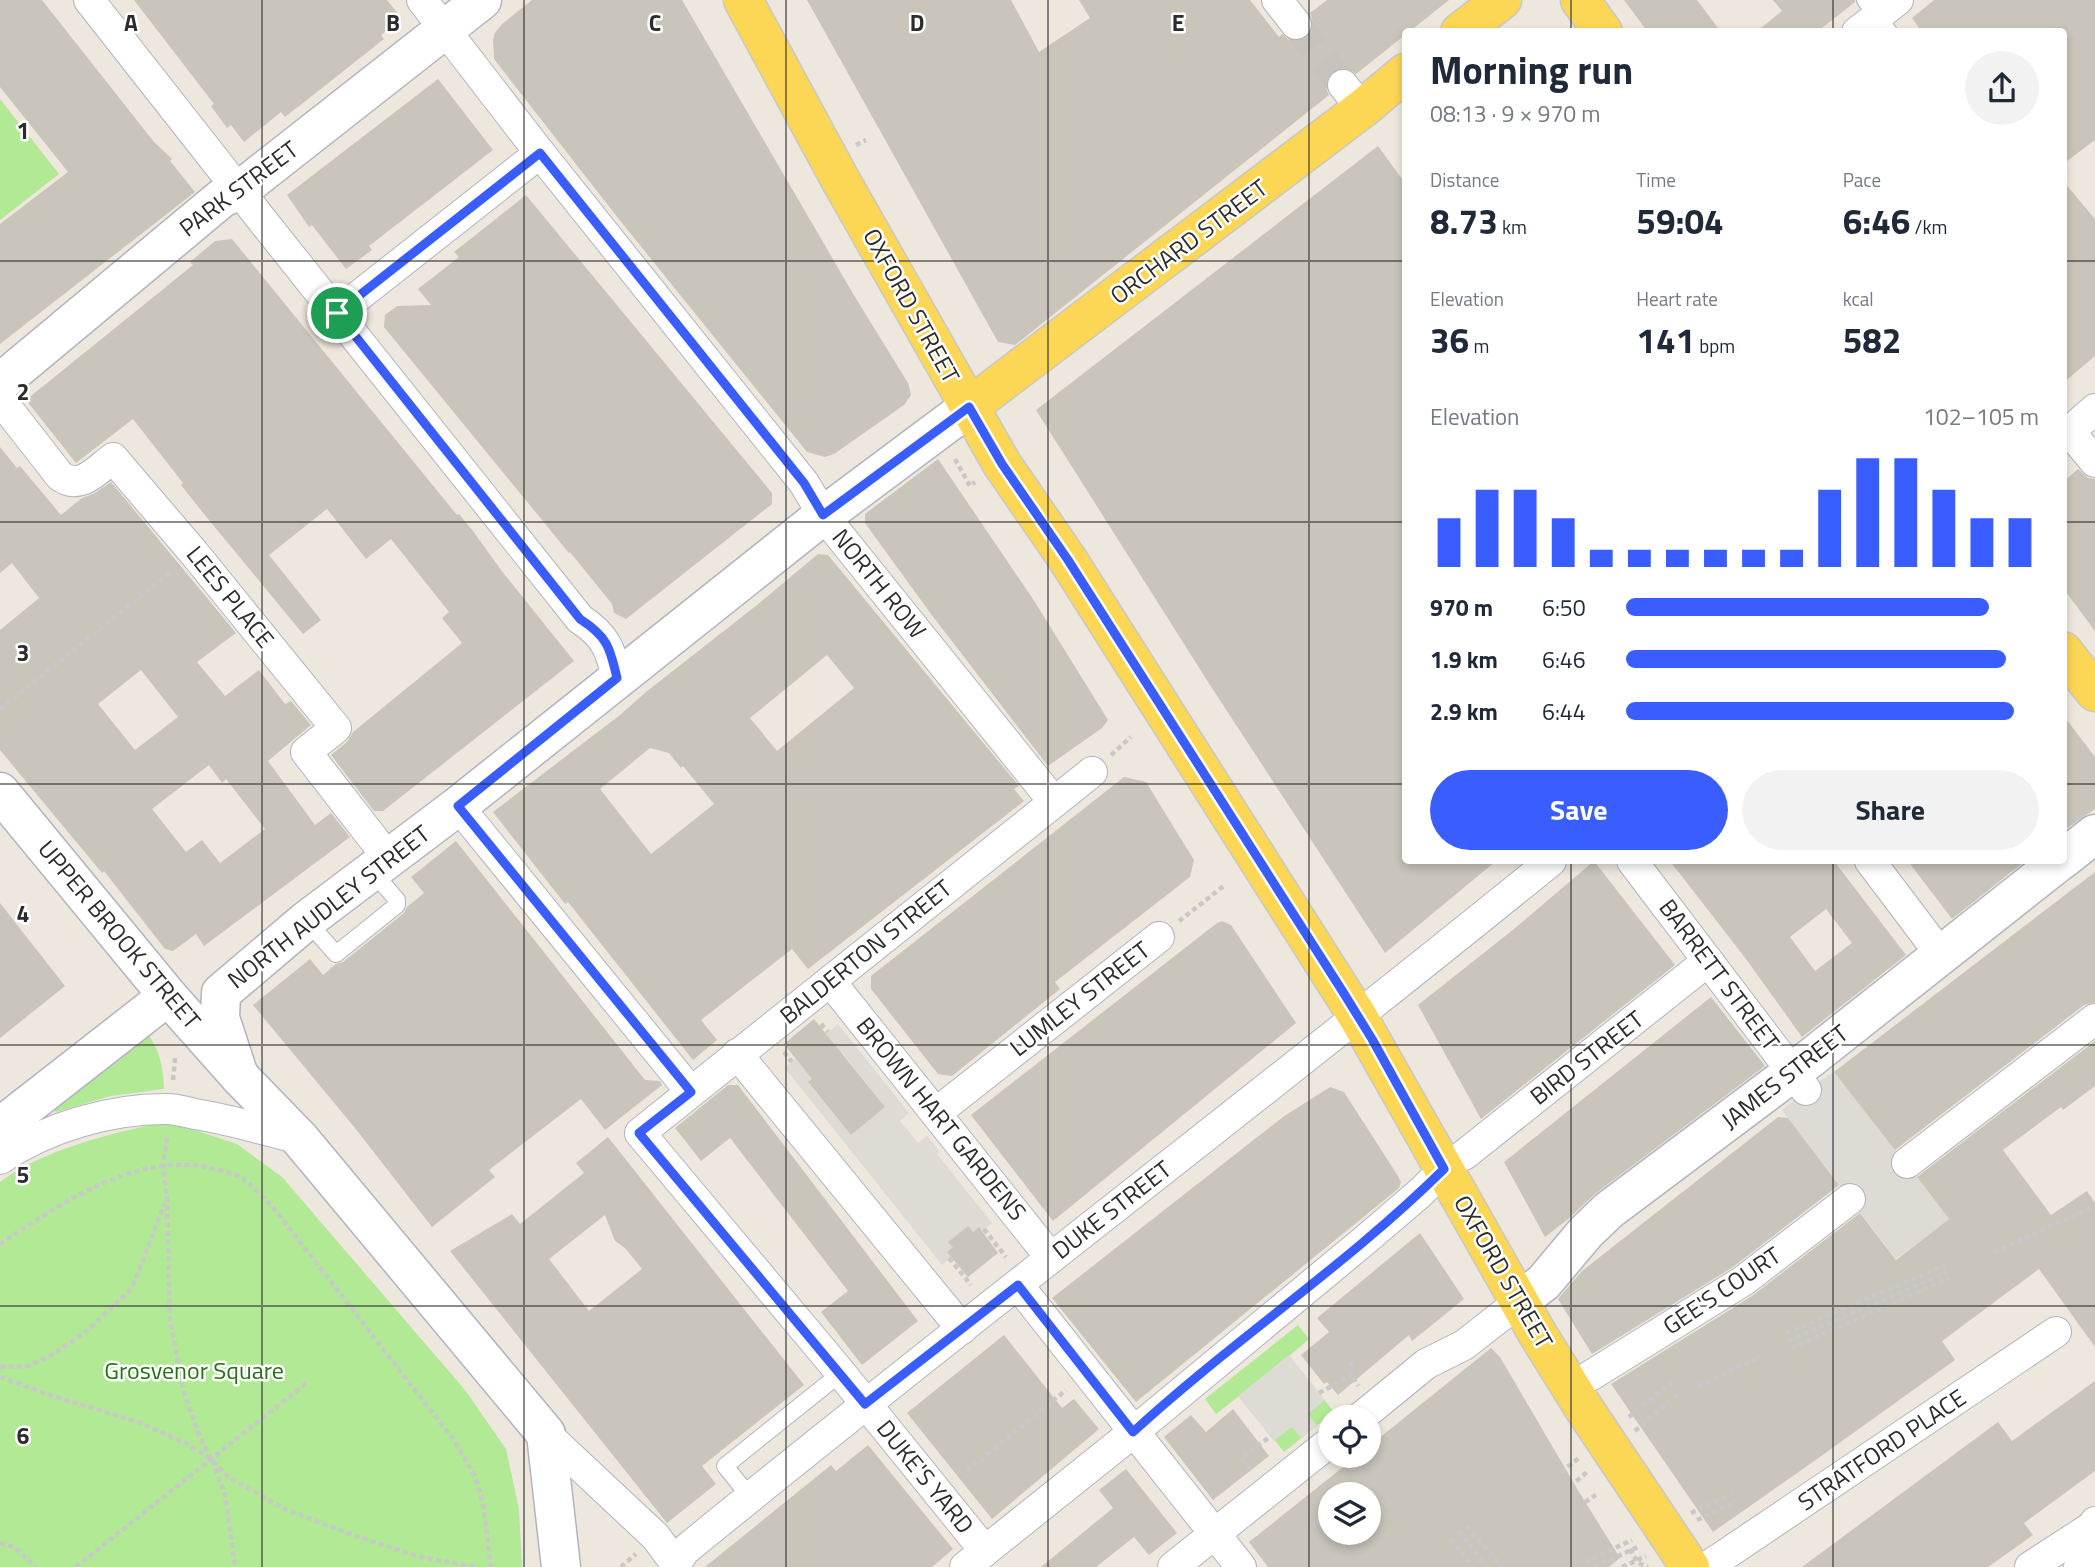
<!DOCTYPE html>
<html lang="en">
<head>
<meta charset="utf-8">
<style>
  :root { --surface:#fff; --page:#f2f2f3; --text:#1f2937; --muted:#747a83; --accent:#395dff }
  body { margin:0; font-family:"Titillium Web",sans-serif; background:var(--page); color:var(--text); height:100vh; display:flex; flex-direction:column; font-size:26px; white-space:nowrap }
  * { box-sizing:border-box; margin:0 }
  p { font-size:23px; color:var(--muted) }
  .icon { flex:none; width:38px; height:38px; fill:none; stroke:currentColor; stroke-width:2; stroke-linecap:round; stroke-linejoin:round }
  .map { position:relative; flex:1; overflow:hidden }
  .panel { position:absolute; left:1402px; top:28px; width:665px; height:836px; display:flex; flex-direction:column; background:var(--surface); border-radius:7px; box-shadow:0 4px 10px #0003 }
  .panel>* { flex:none }
  .fabs { position:absolute; left:1318px; top:1405px; display:grid; gap:14px }
  .fabs a { display:grid; place-items:center; width:63px; height:63px; border-radius:50%; background:var(--surface); box-shadow:0 4px 10px #0003; font-size:35px }
  .pin { position:absolute; display:grid; place-items:center; width:60px; height:60px; color:#fff; margin:-30px; border:4px solid #fff; border-radius:50%; box-shadow:0 2px 7px #0007 }
  .round { display:grid; place-items:center; flex:none; width:74px; height:74px; border-radius:37px; background:var(--page) }
  .headline { display:flex; align-items:center; justify-content:space-between; height:119px; padding:0 28px }
  h1 { font-size:38px; font-weight:700; line-height:52px }
  .metrics { display:grid; grid-template-columns:repeat(3,1fr); gap:10px; height:119px; padding:7px 28px }
  .metrics div { display:grid; align-content:center }
  .metrics b { font-size:35px; font-weight:700 }
  .metrics small { font-size:19px; font-weight:400 }
  .metrics p { font-size:19px }
  .chart { height:196px; padding:14px 28px }
  .chart p { display:flex; justify-content:space-between }
  .chart svg { width:100%; height:126px; margin-top:7px; stroke:var(--accent); stroke-width:6 }
  .cta { display:flex; gap:14px; margin-top:auto; padding:14px 28px }
  .cta a { flex:1; height:80px; border-radius:42px; background:var(--accent); color:#fff; font-size:28px; font-weight:700; line-height:80px; text-align:center }
  .cta a+a { background:var(--page); color:var(--text) }
  ul { padding:0 28px; list-style:none; font-size:23px }
  li { display:grid; grid-template-columns:112px 84px 1fr; align-items:center; height:52px }
  li i { height:18px; border-radius:9px; background:var(--accent) }
  .map>svg:first-child { display:block }
</style>
</head>
<body>
<div class="map">
<svg width="2095" height="1567" viewBox="0 0 2095 1567">
  <rect width="100%" height="100%" fill="#eee7dd"/>
  <g fill="#b1e995">
    <polygon points="0,99 59,174 0,220"/>
    <path d="M147,1032c13,20 16,33 17,57l-53,7 -55,16 -6,-6z"/>
    <path d="M163,1122l32,8 42,14 45,33 183,213 41,59 13,60 3,58h-522v-385c47,-34 107,-47 163,-60z"/>
    <polygon points="1298,1325 1309,1339 1289,1356 1334,1412 1284,1452 1239,1396 1216,1414 1205,1399"/>
  </g>
  <g fill="#dedad4" fill-rule="evenodd">
    <polygon points="2095,1000 2095,1039 1915,1175 1949,1219 1896,1259 1782,1110 1806,1090 1834,1072 1897,1152"/>
    <path d="M838,1024l71,89 -9,8 18,22 9,-7 12,15 -2,3 55,69 -10,8 -9,1 -6,-5 -18,14 4,6 -2,10 -9,8 -157,-197 11,-9 8,10 25,-20 6,-5 -9,-10zM843,1054l42,53 -34,28 -43,-52z"/>
    <polygon points="1289,1355 1325,1400 1308,1414 1317,1426 1301,1438 1292,1427 1274,1441 1238,1396"/>
  </g>
  <g fill="#c9c5bb" fill-rule="evenodd">
    <polygon points="0,0 42,0 154,142 172,159 170,161 195,192 0,344 0,224 68,172 0,87"/>
    <polygon points="134,0 387,0 402,19 381,35 384,39 317,92 285,117 281,112 244,142 231,125 227,128 211,106 214,104"/>
    <polygon points="532,0 682,0 855,297 908,383 911,395 904,405 834,454 825,457 807,452 618,218 494,59 493,39 495,33 502,24"/>
    <polygon points="807,0 1011,0 1039,52 1090,18 1079,0 1250,0 1279,37 1282,34 1289,40 1298,41 1306,38 1312,31 1313,22 1310,13 1327,0 1449,0 1409,32 1405,32 1405,35 1356,74 1349,69 1341,68 1332,72 1327,79 1326,88 1329,95 1015,345 998,342"/>
    <polygon points="1624,0 1697,0 1721,32 1648,32"/>
    <polygon points="1773,0 1855,0 1855,2 1817,32 1756,32 1782,11"/>
    <polygon points="1934,0 2095,0 2095,140 2063,164 2063,32 1922,32 1912,18"/>
    <polygon points="438,79 493,150 369,246 372,250 346,269 312,225 309,227 287,195"/>
    <polygon points="1378,146 1405,183 1405,861 1496,861 1385,953 1210,685 1036,410"/>
    <polygon points="2063,181 2095,219 2095,356 2063,383"/>
    <polygon points="526,195 772,493 772,504 626,619 614,613 612,604 570,552 569,553 384,327 385,315 397,306 431,305 418,289 459,257 454,252"/>
    <polygon points="232,239 457,515 459,514 473,531 501,570 574,661 383,811 374,811 331,755 347,742 353,732 462,643 442,618 449,612 391,539 366,559 327,509 269,555 321,620 303,634 204,514 181,485 183,483 133,419 76,463 26,400 193,265 190,262 215,241"/>
    <path d="M0,447l17,21 3,-2 41,49 21,-17 13,-5 16,-11 125,151 -39,29 28,34 34,-26 26,34 6,-3 20,24 -43,36 47,64 16,-12 19,24 -146,109 -8,-12 -23,17 -8,-2 -61,-78 -2,2 -102,-123v-120l39,-32 -27,-35 -12,10zM141,670l37,47 -43,33 -37,-46zM209,765l13,18 4,-4 39,50 -45,34 -18,-23 -16,12 -34,-43z"/>
    <polygon points="938,459 1033,599 1108,720 1102,728 1048,766 931,614 865,523 865,514"/>
    <polygon points="2078,469 2088,478 2095,479 2095,631 2063,588 2063,482"/>
    <path d="M818,554l10,1 191,231 -5,3 10,12 -216,168 -16,-20 -91,71 16,20 -24,20 -125,-158 -3,2 -72,-92 127,-97 26,-23 111,-87zM827,655l27,33 -77,63 -27,-33zM650,748l19,5 12,15 2,-2 31,38 -63,50 -51,-65z"/>
    <polygon points="2063,715 2095,757 2095,809 2063,831"/>
    <polygon points="1124,777 1146,782 1194,860 1190,877 1055,982 1060,989 952,1076 938,1074 871,989 871,976"/>
    <polygon points="456,841 645,1080 660,1081 662,1085 605,1130 581,1099 489,1170 495,1177 432,1227 355,1128 253,1005 310,959 323,975 336,964 343,962 404,913 407,907 424,893 411,877"/>
    <polygon points="1594,861 1675,965 1481,1119 1418,1005 1514,929"/>
    <path d="M1670,861h164l72,94 -104,82 -56,-78zM1826,909l26,34 -37,28 -25,-34z"/>
    <polygon points="1908,861 2025,861 1952,919"/>
    <polygon points="2095,872 2095,1002 2084,1005 1895,1150 1834,1072"/>
    <polygon points="0,903 65,986 0,1038"/>
    <polygon points="1222,921 1231,925 1296,1023 1053,1221 971,1115 1217,923"/>
    <polygon points="1711,997 1765,1066 1596,1193 1568,1219 1545,1237 1504,1162"/>
    <polygon points="814,1019 885,1107 851,1135 808,1082 812,1079 784,1044"/>
    <polygon points="2095,1041 2095,1086 2063,1110 2061,1107 2003,1150 2051,1215 2087,1191 2095,1203 2095,1347 2039,1269 1942,1341 1955,1360 1810,1464 1713,1532 1611,1384 1752,1296 1860,1213 1896,1260 1949,1219 1917,1177"/>
    <polygon points="728,1085 738,1085 918,1321 862,1365 821,1312 848,1291 730,1138 701,1161 675,1128"/>
    <polygon points="1330,1087 1344,1092 1398,1176 1401,1182 1399,1188 1136,1402 1052,1298 1283,1117"/>
    <polygon points="1778,1117 1788,1118 1839,1185 1733,1267 1592,1354 1558,1299 1582,1271"/>
    <path d="M608,1137l196,248 -102,81 14,18 -49,39 -217,-272 62,-37 8,10 64,-51 -8,-10zM605,1215l10,26 10,7 17,21 -53,42 -40,-52z"/>
    <polygon points="968,1226 973,1232 979,1227 998,1253 968,1277 947,1252 953,1247 948,1242"/>
    <polygon points="1420,1233 1464,1299 1412,1341 1409,1335 1338,1395 1327,1382 1324,1384 1301,1355 1329,1332 1317,1318"/>
    <polygon points="1004,1335 1062,1408 1074,1399 1099,1429 992,1519 907,1413"/>
    <path d="M1491,1348l9,9 79,135 41,66 -11,9h-341l-19,-25 108,-86h11v-9zM1330,1494h38v39h-38z"/>
    <polygon points="2095,1381 2095,1471 2024,1523 2033,1535 1988,1567 1802,1567 1998,1422 2012,1441"/>
    <polygon points="1233,1409 1269,1456 1213,1500 1164,1437 1191,1415 1206,1432"/>
    <polygon points="868,1445 953,1549 932,1567 705,1567 831,1465 836,1471"/>
    <polygon points="1126,1469 1177,1533 1149,1555 1134,1537 1096,1567 1041,1567 1113,1508 1099,1490"/>
  </g>
  <g fill="none" stroke-linecap="round" stroke-linejoin="round">
    <polyline stroke="#c7c2ba" stroke-width="30" stroke-dasharray="30 15" stroke-linecap="butt" points="1296,24 1343,85"/>
    <g stroke="#b1b4c0" stroke-width="18">
      <g id="lane">
        <polyline points="1865,0 1889,32"/>
        <polyline points="307,921 336,954 397,905 397,900 372,871"/>
        <polyline points="750,1497 725,1466 841,1373"/>
      </g>
    </g>
    <g stroke="#b1b4c0" stroke-width="32">
      <g id="street">
        <path d="M89,0l173,220 318,399c26,17 31,31 37,60"/>
        <polyline points="422,0 540,153 804,483 823,515 1054,802"/>
        <polyline points="1277,0 1296,24"/>
        <polyline points="1857,32 1898,0"/>
        <polyline points="1343,85 1362,109"/>
        <polyline points="337,313 540,153"/>
        <path d="M0,399l60,77c20,15 37,-6 53,-18l81,95 142,175 -30,24 83,107"/>
        <polyline points="2070,432 2095,462"/>
        <polyline points="2063,437 2095,409"/>
        <polyline points="458,806 691,1092"/>
        <polyline points="1632,861 1806,1090"/>
        <polyline points="1870,861 1941,955"/>
        <polyline points="830,981 1051,1258"/>
        <polyline points="737,1054 962,1329"/>
        <polyline points="936,1113 1159,937"/>
        <polyline points="1464,1155 1708,961"/>
        <path d="M0,1159c47,-32 112,-51 169,-50 9,1 18,3 26,5 36,6 71,16 105,25"/>
        <polyline points="1907,1163 2095,1019"/>
        <polyline points="1018,1285 1241,1567"/>
        <polyline points="1590,1376 1743,1281 1850,1199"/>
        <polyline points="1360,1418 1426,1364 1464,1345 1519,1302"/>
        <polyline points="546,1434 656,1537 675,1563"/>
        <polyline points="985,1551 841,1373 640,1133 1092,772"/>
        <path d="M674,1567l10,-16c286,-234 581,-457 867,-690"/>
        <polyline points="965,1567 1125,1439 1364,1241 1420,1193 1444,1169"/>
        <polyline points="1173,1567 1330,1442"/>
        <polyline points="1707,1567 2056,1332"/>
        <polyline points="2030,1567 2093,1526"/>
        <polyline points="2079,1567 2095,1522"/>
      </g>
    </g>
    <g stroke="#b1b4c0" stroke-width="41">
      <g id="secondary">
        <polyline points="0,383 222,198 240,190 482,0"/>
        <polyline points="0,792 168,996 239,1076 300,1139 546,1434 561,1567"/>
        <polyline points="2063,859 2095,834"/>
        <polyline points="239,1076 220,1018 221,993 307,920 458,806 811,525 969,407"/>
        <polyline points="0,1127 168,996"/>
        <polyline points="1519,1302 1544,1282 1586,1232 1609,1210 1793,1072 2060,861"/>
      </g>
    </g>
    <g stroke="#c8c8c8" stroke-width="41">
      <g id="primary">
        <polyline points="743,0 841,181 1002,464 1068,560 1358,1017 1537,1333 1583,1407 1690,1567"/>
        <polyline points="1580,0 1603,32"/>
        <polyline points="1460,32 1502,0"/>
        <polyline points="969,407 1362,109 1405,73"/>
        <polyline points="2063,651 2095,692"/>
      </g>
    </g>
    <g stroke="#c8c8c8" stroke-width="4.5" stroke-dasharray="5 3.5" stroke-linecap="butt">
      <polyline points="856,145 866,140"/>
      <polyline points="955,459 970,486 975,482"/>
      <polyline points="0,709 172,571"/>
      <polyline points="1111,755 1131,737"/>
      <polyline points="1179,921 1225,885"/>
      <polyline points="821,1024 828,1032"/>
      <polyline points="784,1052 792,1062"/>
      <polyline points="173,1080 175,1061 174,1055"/>
      <polyline points="167,1138 163,1165 167,1199 170,1319 183,1389 198,1433 212,1460 228,1477 285,1509 353,1535 420,1557 476,1567"/>
      <polyline points="984,1229 1006,1257"/>
      <path d="M0,1244c62,-41 142,-97 219,-74 6,2 15,3 21,7 11,6 22,20 32,29l181,233 21,35 9,29 8,64"/>
      <polyline points="1994,1252 2095,1206"/>
      <polyline points="949,1258 971,1285"/>
      <polyline points="1786,1333 1946,1265"/>
      <polyline points="1788,1341 1948,1272"/>
      <polyline points="1791,1348 1950,1278"/>
      <polyline points="1351,1361 1351,1373 1358,1386"/>
      <polyline points="0,1367 28,1366 52,1355 88,1330 132,1288 165,1203"/>
      <polyline points="0,1377 50,1395 141,1423 187,1444 212,1460 225,1494 235,1567"/>
      <polyline points="1698,1386 1760,1357"/>
      <polyline points="1319,1393 1341,1381 1351,1373"/>
      <polyline points="1629,1417 1672,1382"/>
      <polyline points="1635,1431 1677,1395"/>
      <polyline points="1250,1469 1241,1458 1271,1436"/>
      <polyline points="967,1471 1066,1390"/>
      <polyline points="1561,1472 1579,1458"/>
      <polyline points="1570,1487 1588,1471"/>
      <polyline points="1585,1502 1596,1495"/>
      <polyline points="1691,1513 1732,1494"/>
      <polyline points="1697,1520 1736,1502"/>
      <polyline points="1467,1526 1502,1567"/>
      <polyline points="1459,1531 1487,1567"/>
      <polyline points="1451,1539 1473,1567"/>
      <polyline points="0,1543 14,1547 36,1567"/>
      <polyline points="1630,1549 1638,1563 1648,1567"/>
      <polyline points="1585,1562 1632,1540"/>
      <polyline points="76,1567 308,1382"/>
      <polyline points="621,1567 636,1554"/>
      <polyline points="1594,1567 1638,1547"/>
      <polyline points="1622,1567 1646,1556"/>
    </g>
    <use href="#lane" stroke="#fff" stroke-width="16"/>
    <use href="#street" stroke="#fff" stroke-width="30"/>
    <use href="#secondary" stroke="#fff" stroke-width="38"/>
    <use href="#primary" stroke="#fcd655" stroke-width="38"/>
  </g>
  <g fill="none" stroke-linecap="round" stroke-linejoin="round">
    <g stroke="#fff" stroke-width="14">
      <path id="route" d="M540,153l264,330 19,32 146,-108 33,57 66,96 275,432 29,47 72,130c-97,96 -211,171 -311,263l-115,-147 -153,119 -226,-271 52,-41 -233,-286 159,-128c-7,-30 -9,-41 -37,-59l-243,-306z"/>
    </g>
    <use href="#route" stroke="#395dff" stroke-width="9"/>
  </g>
  <path fill="none" stroke="#2c2c2c" stroke-width="2" stroke-opacity="0.55" d="M262,0v1567M524,0v1567M786,0v1567M1048,0v1567M1309,0v1567M1571,0v32M1833,0v32M0,261h1405M2063,261h32M0,522h1405M2063,522h32M0,784h1405M2063,784h32M1571,861v706M1833,861v706M0,1045h2095M0,1306h2095"/>
  <g text-anchor="middle" stroke-width="5" stroke-linejoin="round" paint-order="stroke">
    <g font-size="24" fill="#2c2c2c" stroke="#fff">
      <text transform="translate(239 189) rotate(-37)" y="8">PARK STREET</text>
      <text transform="translate(1189 242) rotate(-37)" y="8">ORCHARD STREET</text>
      <text transform="translate(911 306) rotate(61)" y="8">OXFORD STREET</text>
      <text transform="translate(879 584) rotate(51)" y="8">NORTH ROW</text>
      <text transform="translate(230 597) rotate(51)" y="8">LEES PLACE</text>
      <text transform="translate(329 907) rotate(-38)" y="8">NORTH AUDLEY STREET</text>
      <text transform="translate(119 935) rotate(50)" y="8">UPPER BROOK STREET</text>
      <text transform="translate(866 952) rotate(-39)" y="8">BALDERTON STREET</text>
      <text transform="translate(1719 975) rotate(53)" y="8">BARRETT STREET</text>
      <text transform="translate(1080 999) rotate(-38)" y="8">LUMLEY STREET</text>
      <text transform="translate(1587 1058) rotate(-38)" y="8">BIRD STREET</text>
      <text transform="translate(1785 1077) rotate(-38)" y="8">JAMES STREET</text>
      <text transform="translate(941 1119) rotate(51)" y="8">BROWN HART GARDENS</text>
      <text transform="translate(1112 1210) rotate(-38)" y="8">DUKE STREET</text>
      <text transform="translate(1503 1272) rotate(60)" y="8">OXFORD STREET</text>
      <text transform="translate(1722 1291) rotate(-34)" y="8">GEE'S COURT</text>
      <text transform="translate(1882 1450) rotate(-34)" y="8">STRATFORD PLACE</text>
      <text transform="translate(925 1477) rotate(51)" y="8">DUKE'S YARD</text>
    </g>
    <g font-size="24" fill="#277015" stroke="#fff">
      <text x="194" y="1379">Grosvenor Square</text>
    </g>
  </g>
  <g font-size="23" text-anchor="middle" font-weight="bold" fill="#2c2c2c" stroke="#fff" stroke-width="5" stroke-linejoin="round" paint-order="stroke">
    <text x="131" y="31">A</text>
    <text x="393" y="31">B</text>
    <text x="655" y="31">C</text>
    <text x="917" y="31">D</text>
    <text x="1178" y="31">E</text>
    <text x="23" y="139">1</text>
    <text x="23" y="400">2</text>
    <text x="23" y="661">3</text>
    <text x="23" y="922">4</text>
    <text x="23" y="1183">5</text>
    <text x="23" y="1444">6</text>
  </g>
</svg>
<div class="fabs">
<a><svg class="icon" aria-label="locate" viewBox="0 0 24 24"><circle cx="12" cy="12" r="6"/><path d="M12 2v4M12 18v4M2 12h4M18 12h4"/></svg></a>
<a><svg class="icon" aria-label="layers" viewBox="0 0 24 24"><path d="M12 4l9 5-9 5-9-5zM3 14l9 5 9-5"/></svg></a>
</div>
<div class="pin" style="left:337px;top:313px;background:#1e9e55"><svg class="icon" aria-label="arrive" viewBox="0 0 24 24"><path d="M6 21V4h12l-3 4 3 4H6"/></svg></div>
<section class="panel">
<div class="headline"><div><h1>Morning run</h1><p>08:13 · 9 × 970 m</p></div><a class="round"><svg class="icon" aria-label="share" viewBox="0 0 24 24"><path d="M12 15V3M7 8l5-5 5 5M5 13v7h14v-7"/></svg></a></div>
<div class="metrics">
<div><p>Distance</p><b>8.73<small> km</small></b></div>
<div><p>Time</p><b>59:04</b></div>
<div><p>Pace</p><b>6:46<small> /km</small></b></div>
</div>
<div class="metrics">
<div><p>Elevation</p><b>36<small> m</small></b></div>
<div><p>Heart rate</p><b>141<small> bpm</small></b></div>
<div><p>kcal</p><b>582</b></div>
</div>
<div class="chart"><p><span>Elevation</span>102–105 m</p>
<svg viewBox="0 0 160 44" preserveAspectRatio="none"><path d="M5 44V27M15 44V17M25 44V17M35 44V27M45 44V38M55 44V38M65 44V38M75 44V38M85 44V38M95 44V38M105 44V17M115 44V6M125 44V6M135 44V17M145 44V27M155 44V27"/></svg>
</div>
<ul>
<li><b>970 m</b>6:50<i style="width:88%"></i></li>
<li><b>1.9 km</b>6:46<i style="width:92%"></i></li>
<li><b>2.9 km</b>6:44<i style="width:94%"></i></li>
</ul>
<div class="cta"><a>Save</a><a>Share</a></div>
</section>
</div>
</body>
</html>
